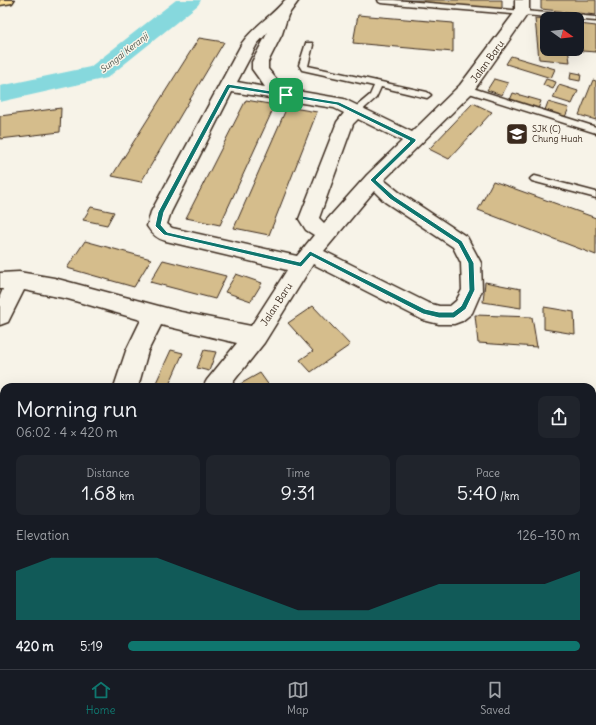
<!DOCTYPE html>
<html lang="en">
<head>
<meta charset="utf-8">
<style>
  :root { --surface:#171b24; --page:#20242c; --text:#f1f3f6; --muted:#9ea1a6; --line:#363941; --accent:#0f766e }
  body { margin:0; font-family:Delius,sans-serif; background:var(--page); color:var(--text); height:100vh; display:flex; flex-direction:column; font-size:15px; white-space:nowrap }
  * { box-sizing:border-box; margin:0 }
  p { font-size:13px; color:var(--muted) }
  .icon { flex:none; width:22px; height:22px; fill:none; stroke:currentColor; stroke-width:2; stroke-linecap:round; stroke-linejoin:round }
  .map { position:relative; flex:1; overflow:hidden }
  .side { position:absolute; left:0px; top:383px; width:596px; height:286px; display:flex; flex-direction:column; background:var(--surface); border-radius:12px 12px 0 0; box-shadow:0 4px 16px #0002 }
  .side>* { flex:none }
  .needle { width:26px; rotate:105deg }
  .fabs { position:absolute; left:540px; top:12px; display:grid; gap:8px }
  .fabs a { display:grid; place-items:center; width:44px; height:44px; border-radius:8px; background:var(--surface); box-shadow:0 4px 16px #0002; font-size:20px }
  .pin { position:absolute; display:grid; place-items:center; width:34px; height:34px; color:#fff; margin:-17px; border-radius:8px; box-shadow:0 2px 6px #0006 }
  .round { display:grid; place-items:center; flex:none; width:42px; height:42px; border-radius:8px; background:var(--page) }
  .overview { display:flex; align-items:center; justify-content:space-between; height:68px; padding:0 16px }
  h1 { font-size:22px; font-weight:600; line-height:30px }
  .metrics { display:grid; grid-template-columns:repeat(3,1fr); gap:6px; height:68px; padding:4px 16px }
  .metrics div { display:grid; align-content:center; border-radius:8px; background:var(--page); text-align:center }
  .metrics b { font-size:20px; font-weight:600 }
  .metrics small { font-size:11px; font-weight:400 }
  .metrics p { font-size:11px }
  .chart { height:112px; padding:8px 16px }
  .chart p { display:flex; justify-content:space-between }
  .chart svg { width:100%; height:72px; margin-top:4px; fill:var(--accent); opacity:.7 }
  ul { padding:0 16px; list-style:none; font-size:13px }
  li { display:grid; grid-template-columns:64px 48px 1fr; align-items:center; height:30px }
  li i { height:10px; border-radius:5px; background:var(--accent) }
  .tabs { display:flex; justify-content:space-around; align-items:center; height:56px; border-top:1px solid var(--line); background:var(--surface); font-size:11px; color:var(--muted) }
  .tabs a { display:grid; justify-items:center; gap:2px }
  .tabs .current { color:var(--accent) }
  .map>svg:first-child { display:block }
</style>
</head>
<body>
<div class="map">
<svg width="596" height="669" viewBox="0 0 596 669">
  <rect width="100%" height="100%" fill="#f7f3e8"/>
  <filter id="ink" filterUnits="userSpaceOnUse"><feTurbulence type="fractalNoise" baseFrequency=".025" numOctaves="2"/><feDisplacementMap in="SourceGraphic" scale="8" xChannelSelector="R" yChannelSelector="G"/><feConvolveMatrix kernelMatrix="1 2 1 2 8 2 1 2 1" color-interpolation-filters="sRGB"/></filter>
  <g filter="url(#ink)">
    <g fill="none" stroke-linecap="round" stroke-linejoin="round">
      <polygon fill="#86d8dd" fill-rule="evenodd" points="176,0 201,0 198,5 107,78 0,102 0,86 90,67"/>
    </g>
    <g fill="#d5bd8c" stroke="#3b2a1e">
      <polygon points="392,0 502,0 502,11"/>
      <polygon points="541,0 596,0 596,15 541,9"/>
      <polygon points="358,15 453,23 453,52 353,43"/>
      <polygon points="535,19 547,20 547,49 568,49 570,62 539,59"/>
      <polygon points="579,24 596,26 596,52 582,51"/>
      <polygon points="199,38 224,42 141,182 112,176"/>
      <polygon points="511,56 555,69 551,78 506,64"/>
      <polygon points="571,72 581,74 580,81 570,79"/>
      <polygon points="494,79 508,83 502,95 487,90"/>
      <polygon points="546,79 556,82 553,89 543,85"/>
      <polygon points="593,80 596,81 596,120 579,115"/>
      <polygon points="559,85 578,91 572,104 553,98"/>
      <polygon points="513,93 541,101 538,109 510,100"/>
      <polygon points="246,100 275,105 220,225 186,218"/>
      <polygon points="548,102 569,108 565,117 545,110"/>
      <polygon points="473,103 492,112 449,159 429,149"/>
      <polygon points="287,107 317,112 269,235 234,228"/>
      <polygon points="61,108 60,132 0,139 0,116"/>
      <polygon points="493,181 596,218 596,255 478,210"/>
      <polygon points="91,207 114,212 107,225 83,220"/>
      <polygon points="85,241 151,259 134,287 67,268"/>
      <polygon points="163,260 226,276 215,299 150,282"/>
      <polygon points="236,274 262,283 251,301 225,292"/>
      <polygon points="485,282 521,289 521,308 483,302"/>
      <polygon points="313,306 350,345 311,372 300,360 313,351 288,323"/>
      <polygon points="544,307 574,312 575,334 544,329"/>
      <polygon points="475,315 532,317 537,347 478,343"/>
      <polygon points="171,350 183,353 168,387 154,387"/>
      <polygon points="204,350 216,352 209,371 197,368"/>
      <polygon points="260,373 270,387 235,387"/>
      <polygon points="358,665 370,665 372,669 354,669"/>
      <polygon points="388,665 417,665 413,669 390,669"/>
    </g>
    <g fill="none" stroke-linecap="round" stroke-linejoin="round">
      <g stroke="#3b2a1e" stroke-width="3">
        <g id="lane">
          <polygon points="378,0 394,0 596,17 596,21 381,3 379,2"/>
          <polygon points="306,43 312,43 313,45 308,66 427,92 431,95 427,98 381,87 376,98 358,114 352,114 351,112 352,110 370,95 374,86 302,70 299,65"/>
          <polygon points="466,86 596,127 596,133 463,91 462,89"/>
          <polygon points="535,176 596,192 596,198 532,181 530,179 532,177"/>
        </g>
      </g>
      <g stroke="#3b2a1e" stroke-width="3">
        <g id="street">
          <path d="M285,0h14l-11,15 -6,19 -14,28v7l10,12 13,9 53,9 68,33 48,-47 55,-73v-12h14v12l-57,81 -88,87 15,12 68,45 14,26 1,27 -10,23 -10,8 -8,3h-15l-16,-4 -110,-56 -49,79 -35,44h-26l4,-7 30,-37 -76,-18 -13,26 -10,36h-24l12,-36 15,-31 -73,-21 -44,-9 -16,32 -8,3v-29l3,-7h-3v-16l19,-1 35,6 127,34 70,14 36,-56 -121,-29c-9,-2 -14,-7 -19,-15l4,-14 91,-169c12,-17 30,-27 43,-43zM268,32l-16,30v7l13,18 -28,-5 20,-38zM232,92l102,16 10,5 -7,9 -38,97 7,11 8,5 -17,21 -125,-28 -5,-4 4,-12zM358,119l44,22 -35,34 -43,48 -5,-5 34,-94zM374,191l11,11 68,45 8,16 1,27 -6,11 -6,5h-11l-11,-3 -104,-52z"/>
          <polygon points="241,665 271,665 273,669 243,669"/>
        </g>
      </g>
      <g stroke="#3b2a1e" stroke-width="3">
        <polygon id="highway" points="0,0 14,0 12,3 0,5"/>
      </g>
      <use href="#lane" fill="#f7f3e8" fill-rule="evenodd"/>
      <use href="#street" fill="#f7f3e8" fill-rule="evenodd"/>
      <use href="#highway" fill="#fcde96" fill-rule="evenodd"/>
    </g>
  </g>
  <path fill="#0f766e" stroke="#fff" fill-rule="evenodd" d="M228,84l111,18 77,37v2l-40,39 18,16 68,45 12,22 1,27 -9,19 -12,9h-15l-16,-4 -112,-58 -10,11 -137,-32 -9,-9 3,-14 68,-126zM230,88l107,17 73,36 -40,39 20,19 68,45 10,19 1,27 -8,16 -8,6h-14l-14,-3 -115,-58 -10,11 -133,-30 -6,-7 3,-13z"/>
  <defs>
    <g id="school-square" transform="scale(1.15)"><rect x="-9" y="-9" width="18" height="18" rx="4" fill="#3b2a1e" stroke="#f7f3e8"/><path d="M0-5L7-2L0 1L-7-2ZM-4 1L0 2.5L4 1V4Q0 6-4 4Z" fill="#fff"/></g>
  </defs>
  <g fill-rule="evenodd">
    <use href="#school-square" x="517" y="134"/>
  </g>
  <g text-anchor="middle" stroke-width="3" stroke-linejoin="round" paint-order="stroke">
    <g font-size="9" font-style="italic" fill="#4e564e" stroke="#f7f3e8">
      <text transform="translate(124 53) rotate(-38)" y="3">Sungai Keranji</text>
    </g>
    <g font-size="9" fill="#3b2a1e" stroke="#f7f3e8" text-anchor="start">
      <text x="532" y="132">SJK (C)<tspan x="532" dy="10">Chung Huah</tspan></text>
    </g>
    <g font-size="10" fill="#3b2a1e" stroke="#f7f3e8">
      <text transform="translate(487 61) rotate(-54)" y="4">Jalan Baru</text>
      <text transform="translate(276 304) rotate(-57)" y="4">Jalan Baru</text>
    </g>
  </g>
</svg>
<div class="fabs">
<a><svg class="needle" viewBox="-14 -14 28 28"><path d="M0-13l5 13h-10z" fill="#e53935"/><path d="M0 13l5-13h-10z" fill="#9ea1a6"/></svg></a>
</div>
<div class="pin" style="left:286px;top:95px;background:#1e9e55"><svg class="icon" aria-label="arrive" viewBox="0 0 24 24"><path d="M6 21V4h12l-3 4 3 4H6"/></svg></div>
<section class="side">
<div class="overview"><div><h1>Morning run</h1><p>06:02 · 4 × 420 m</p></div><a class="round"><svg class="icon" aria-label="share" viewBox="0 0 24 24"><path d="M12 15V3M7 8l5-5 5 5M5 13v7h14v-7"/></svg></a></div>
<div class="metrics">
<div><p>Distance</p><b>1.68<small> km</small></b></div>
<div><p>Time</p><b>9:31</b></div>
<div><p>Pace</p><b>5:40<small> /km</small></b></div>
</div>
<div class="chart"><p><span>Elevation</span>126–130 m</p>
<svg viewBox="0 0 160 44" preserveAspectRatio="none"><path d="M0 44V14L10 6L20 6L30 6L40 6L50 14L60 22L70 30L80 38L90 38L100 38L110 30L120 22L130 22L140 22L150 22L160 14V44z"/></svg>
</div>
<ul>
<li><b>420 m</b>5:19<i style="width:100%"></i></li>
</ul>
</section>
</div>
<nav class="tabs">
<a class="current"><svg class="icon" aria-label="home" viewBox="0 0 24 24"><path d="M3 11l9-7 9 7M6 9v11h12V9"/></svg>Home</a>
<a><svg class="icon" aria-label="map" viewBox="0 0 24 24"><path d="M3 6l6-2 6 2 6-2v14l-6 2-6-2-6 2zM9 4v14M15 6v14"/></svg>Map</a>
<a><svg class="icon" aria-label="saved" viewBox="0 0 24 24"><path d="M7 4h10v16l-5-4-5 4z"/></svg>Saved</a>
</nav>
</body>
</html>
